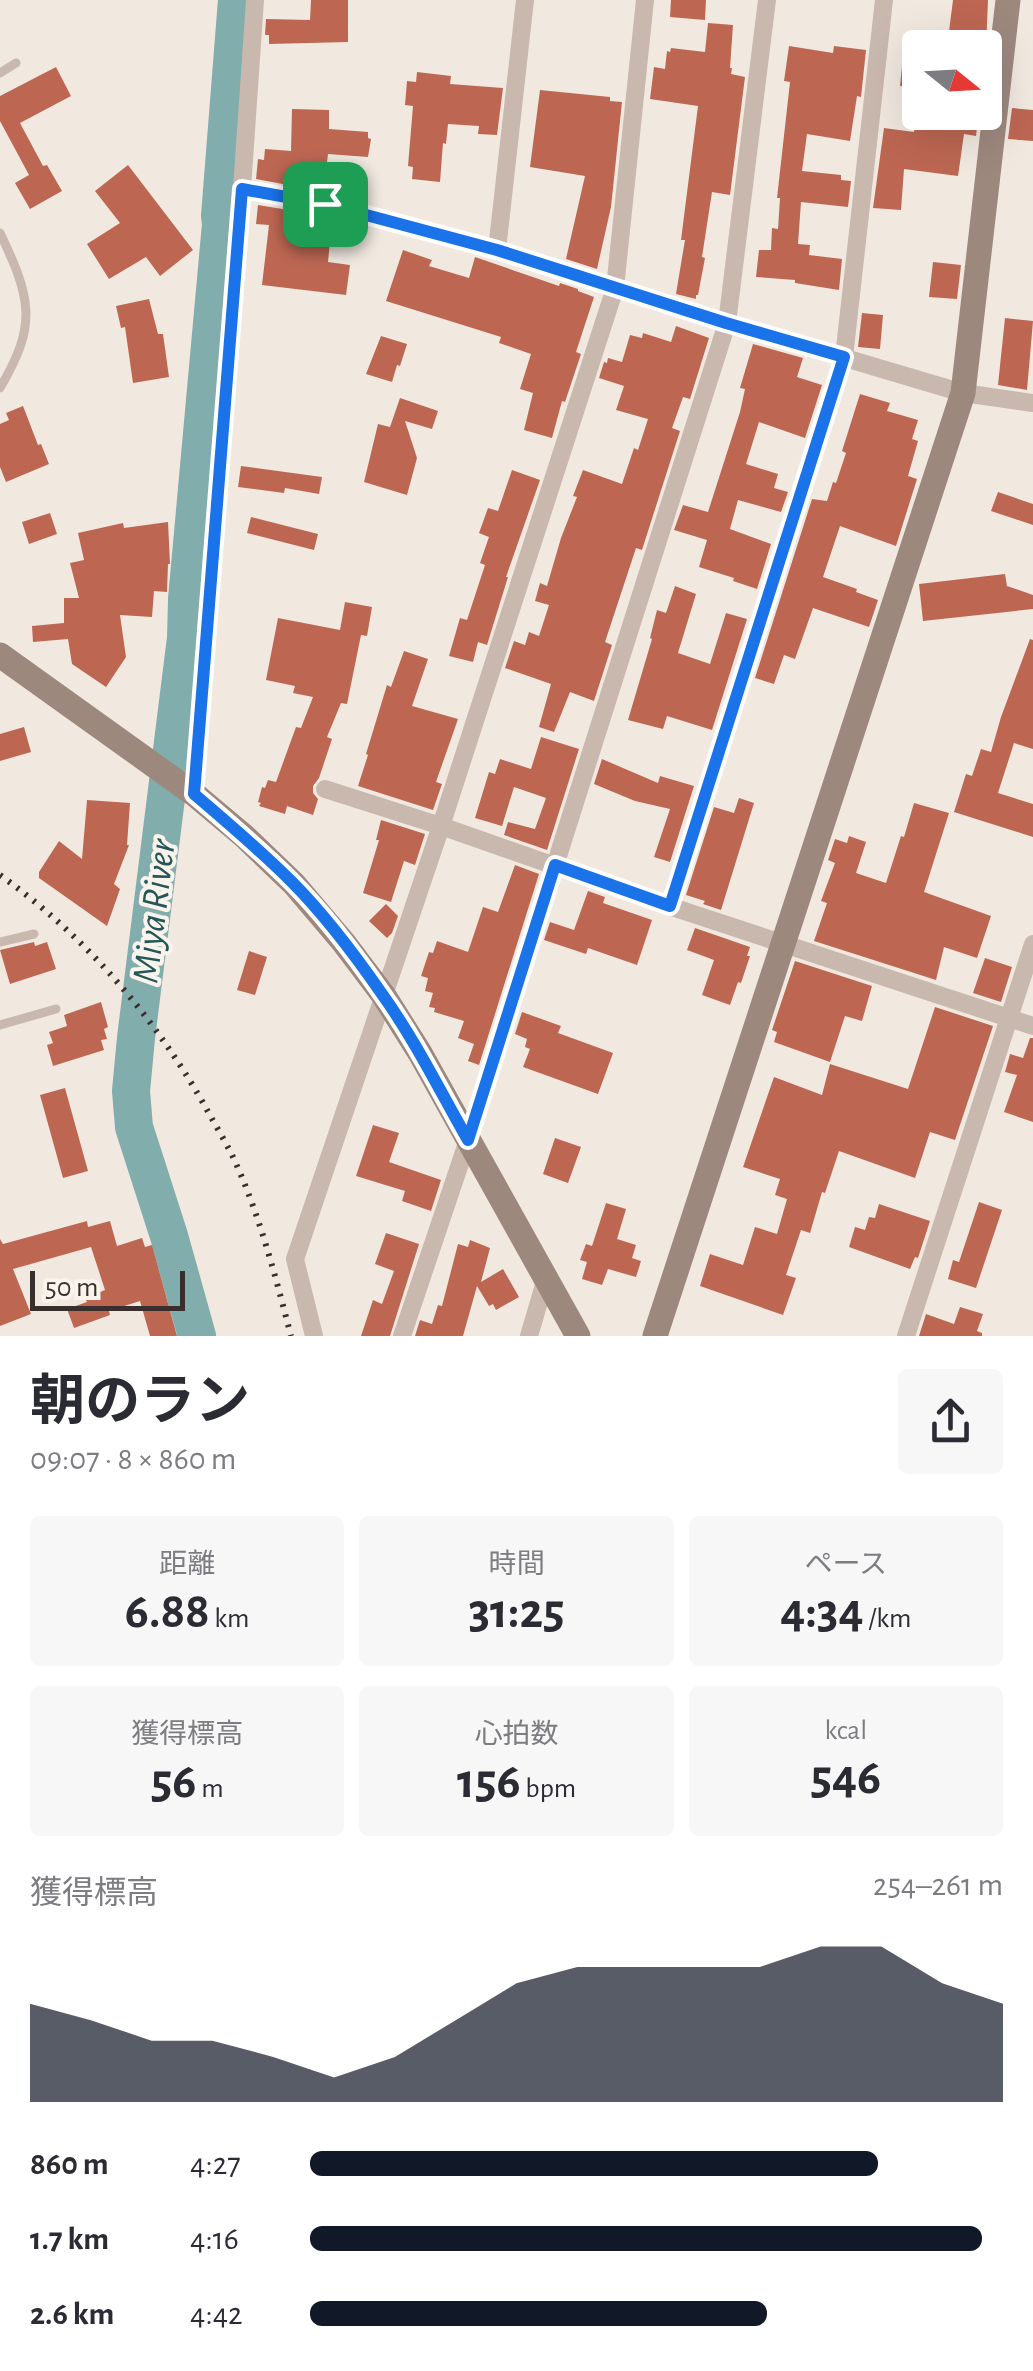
<!DOCTYPE html>
<html lang="ja">
<head>
<meta charset="utf-8">
<style>
  :root { --surface:#fff; --page:#f7f7f7; --text:#2b2b33; --muted:#7c7c81; --accent:#111827 }
  body { margin:0; font-family:"Alegreya Sans","Noto Sans JP",sans-serif; background:var(--page); color:var(--text); height:100vh; display:flex; flex-direction:column; font-size:38px; white-space:nowrap }
  * { box-sizing:border-box; margin:0 }
  p { font-size:32px; color:var(--muted) }
  .icon { flex:none; width:55px; height:55px; fill:none; stroke:currentColor; stroke-width:2; stroke-linecap:round; stroke-linejoin:round }
  .map { position:relative; height:1336px; overflow:hidden }
  .side { display:flex; flex-direction:column; background:var(--surface); flex:1 }
  .side>* { flex:none }
  .needle { width:65px; rotate:108deg }
  .tools { position:absolute; left:902px; top:30px; display:grid; gap:20px }
  .tools a { display:grid; place-items:center; width:100px; height:100px; border-radius:10px; background:var(--surface); box-shadow:0 10px 40px #0002; font-size:50px }
  .scale { position:absolute; left:30px; bottom:25px; width:155px; box-sizing:border-box; padding-left:10px; border:5px solid #382e2b; border-top:0; font-size:28px; line-height:35px; white-space:nowrap; color:#382e2b; -webkit-text-stroke:8px #f9f3ec; paint-order:stroke }
  .pin { position:absolute; display:grid; place-items:center; width:85px; height:85px; color:#fff; margin:-42px; border-radius:20px; box-shadow:0 5px 15px #0006 }
  .round { display:grid; place-items:center; flex:none; width:105px; height:105px; border-radius:10px; background:var(--page) }
  .summary { display:flex; align-items:center; justify-content:space-between; height:170px; padding:0 30px }
  h1 { font-size:55px; font-weight:700; line-height:75px }
  .figures { display:grid; grid-template-columns:repeat(3,1fr); gap:15px; height:170px; padding:10px 30px }
  .figures div { display:grid; align-content:center; border-radius:10px; background:var(--page); text-align:center }
  .figures b { font-size:50px; font-weight:700 }
  .figures small { font-size:28px; font-weight:400 }
  .figures p { font-size:28px }
  .chart { height:280px; padding:20px 30px }
  .chart p { display:flex; justify-content:space-between }
  .chart svg { width:100%; height:180px; margin-top:10px; fill:var(--accent); opacity:.7 }
  ul { padding:0 30px; list-style:none; font-size:32px }
  li { display:grid; grid-template-columns:160px 120px 1fr; align-items:center; height:75px }
  li i { height:25px; border-radius:12px; background:var(--accent) }
  .map>svg:first-child { display:block }
</style>
</head>
<body>
<div class="map">
<svg width="1033" height="1336" viewBox="0 0 1033 1336">
  <rect width="100%" height="100%" fill="#f1e9e0"/>
  <g fill="none" stroke-linecap="round" stroke-linejoin="round">
    <polyline stroke="#81adac" stroke-width="38" points="197,1336 169,1236 134,1127 131,1091 136,1038 186,638 187,599 221,224 220,216 237,0"/>
  </g>
  <g fill="#bd6753">
    <polygon points="311,0 348,0 348,42 269,44 269,35 265,35 266,19 310,20"/>
    <polygon points="671,0 706,0 705,20 670,17"/>
    <polygon points="953,0 988,0 986,48 947,47"/>
    <polygon points="708,23 733,25 730,68 732,68 731,74 745,77 730,195 712,192 702,257 705,258 698,295 696,295 696,299 676,294 685,240 681,240 698,106 650,99 654,67 665,69 667,51 670,52 671,48 705,52"/>
    <polygon points="789,46 833,53 834,46 866,50 861,97 857,96 850,141 807,134 802,171 841,175 841,180 851,181 848,207 801,202 798,244 810,245 809,255 842,259 839,290 795,283 795,280 756,277 759,250 771,250 772,228 778,229 780,198 777,198 790,82 784,81"/>
    <polygon points="904,47 920,48 920,88 900,86"/>
    <polygon points="56,67 71,96 20,123 43,166 47,165 62,191 30,209 15,183 29,175 0,121 0,96"/>
    <polygon points="417,72 451,76 450,84 503,88 497,135 478,134 479,126 448,124 446,144 443,143 440,182 412,179 413,167 408,166 413,106 405,105 407,81 416,82"/>
    <polygon points="540,90 610,97 610,101 622,102 611,207 597,269 566,259 585,176 530,167"/>
    <polygon points="1012,108 1033,110 1033,141 1008,139"/>
    <polygon points="292,109 329,110 329,129 368,132 368,138 371,139 368,157 328,154 325,179 289,175 288,185 256,179 258,159 264,160 265,149 291,151"/>
    <polygon points="916,112 979,112 976,136 964,134 958,176 904,169 901,210 873,208 884,128 914,132"/>
    <polygon points="128,165 193,250 160,276 146,257 109,279 87,244 120,223 95,191"/>
    <polygon points="258,205 313,214 312,217 332,219 328,262 350,265 346,295 262,285 269,225 256,224"/>
    <polygon points="403,250 432,260 429,266 469,278 475,257 559,286 560,283 578,289 578,291 594,297 576,352 581,354 565,402 562,401 552,438 524,430 533,393 520,389 531,354 499,343 501,337 386,301"/>
    <polygon points="933,262 961,265 957,299 929,297"/>
    <polygon points="149,299 158,334 163,334 169,377 133,383 125,327 121,328 116,306"/>
    <polygon points="862,313 883,315 880,349 858,347"/>
    <polygon points="1005,318 1033,321 1027,390 998,385"/>
    <polygon points="676,326 709,338 690,399 683,397 672,428 680,431 642,550 636,548 605,642 612,645 594,701 570,692 554,732 539,727 551,684 505,668 514,641 525,645 529,632 539,636 549,605 535,601 540,583 547,586 561,538 577,497 573,496 583,470 622,484 634,448 638,450 648,419 616,410 624,386 599,378 604,362 607,363 608,358 622,362 630,335 642,338 643,333 671,342"/>
    <polygon points="381,336 407,344 400,366 397,365 392,382 366,374"/>
    <polygon points="753,344 803,358 797,377 822,385 805,438 759,422 746,464 778,474 774,488 788,492 781,512 738,500 730,529 771,544 757,589 733,581 734,578 699,567 707,540 674,530 683,505 708,512 740,412 745,389 740,388"/>
    <polygon points="860,394 890,403 887,411 918,420 912,439 918,441 908,476 917,479 896,546 840,526 823,577 857,589 856,592 878,600 869,627 813,608 795,659 784,655 774,684 755,678 812,499 827,501 833,482 836,483 846,453 842,451"/>
    <polygon points="400,398 438,411 432,429 405,421 417,458 407,495 364,482 378,424 390,427"/>
    <polygon points="23,406 38,445 41,444 49,464 6,482 0,467 0,424 9,420 6,413"/>
    <polygon points="241,466 322,477 319,494 285,488 284,493 238,487"/>
    <polygon points="512,470 540,480 506,577 508,577 487,645 478,642 473,662 449,656 460,618 467,620 485,565 480,563 489,537 479,533 488,508 498,511"/>
    <polygon points="998,492 1033,504 1033,525 991,511"/>
    <polygon points="50,513 57,534 29,544 22,522"/>
    <polygon points="251,517 318,534 314,550 247,533"/>
    <polygon points="168,522 170,564 168,564 167,592 154,591 152,617 120,615 126,657 106,687 72,664 68,639 33,642 32,626 64,623 64,598 79,598 70,563 84,560 78,533 123,523 124,528"/>
    <polygon points="1005,574 1007,586 1033,595 1033,609 923,621 919,584"/>
    <polygon points="675,586 696,594 678,653 710,664 726,613 747,619 712,730 667,716 663,729 628,720 652,639 650,638 657,610 666,613"/>
    <polygon points="345,602 372,607 367,636 361,635 347,704 341,703 327,737 332,739 319,778 313,786 313,793 318,799 313,815 287,806 285,814 259,806 261,803 258,802 262,787 265,788 268,780 276,782 296,727 301,728 313,697 293,693 295,686 266,680 278,618 340,630"/>
    <polygon points="1030,639 1033,640 1033,749 1014,743 998,793 1033,804 1033,837 954,812 966,774 972,776 981,749 991,752 1001,717"/>
    <polygon points="404,651 428,659 412,706 458,719 436,782 442,784 433,810 358,786 368,755 366,754 387,685 391,687"/>
    <polygon points="24,727 31,752 0,761 0,734"/>
    <polygon points="541,737 579,749 547,850 504,835 508,822 535,829 546,798 514,787 502,826 475,818 489,772 495,774 500,759 531,769"/>
    <polygon points="602,759 658,783 660,776 694,786 670,862 654,857 670,809 635,801 594,784"/>
    <polygon points="739,798 754,803 721,910 703,904 705,901 686,895 714,807 734,813"/>
    <polygon points="87,800 130,803 127,845 129,845 114,884 120,889 107,926 39,878 39,872 59,841 82,859"/>
    <polygon points="914,803 949,813 924,892 991,916 977,958 944,947 936,980 814,941 827,903 821,901 835,863 828,860 835,839 847,843 849,836 866,842 856,873 886,883 901,836 904,837"/>
    <polygon points="381,820 425,834 415,865 404,861 391,902 363,893 379,840 376,840"/>
    <polygon points="515,865 539,874 479,1065 468,1061 474,1044 458,1038 464,1021 434,1012 435,1008 429,1007 433,993 425,991 428,978 421,976 429,952 433,953 437,941 468,952 483,907 498,912"/>
    <polygon points="588,891 605,897 603,903 652,920 637,965 588,948 586,954 544,940 550,922 574,930"/>
    <polygon points="386,904 398,916 392,933 387,938 369,921"/>
    <polygon points="695,928 750,947 747,956 750,956 741,983 738,982 730,1005 702,995 714,960 687,950"/>
    <polygon points="34,942 35,946 47,942 56,969 10,984 0,950"/>
    <polygon points="249,951 267,957 255,995 237,990"/>
    <polygon points="985,958 1012,967 1001,1002 973,993"/>
    <polygon points="795,961 872,986 862,1021 845,1016 830,1062 774,1042 777,1032 772,1030"/>
    <polygon points="101,1002 108,1027 104,1029 107,1039 101,1040 104,1050 53,1066 47,1045 53,1043 49,1032 67,1026 64,1015"/>
    <polygon points="935,1007 993,1026 955,1140 930,1132 915,1178 839,1151 825,1193 822,1192 810,1233 801,1230 786,1275 796,1278 783,1315 700,1286 710,1254 743,1265 755,1227 777,1234 787,1199 775,1195 780,1179 743,1167 774,1077 822,1095 830,1064 908,1089"/>
    <polygon points="522,1012 561,1026 558,1033 613,1053 598,1094 523,1067 530,1049 525,1047 527,1039 515,1034"/>
    <polygon points="1030,1038 1033,1038 1033,1122 1004,1112 1017,1075 1005,1072 1010,1054 1023,1058"/>
    <polygon points="65,1088 88,1171 63,1178 40,1095"/>
    <polygon points="373,1125 399,1133 389,1162 441,1180 431,1211 402,1201 405,1191 356,1176"/>
    <polygon points="555,1138 581,1147 568,1183 543,1174"/>
    <polygon points="979,1202 1002,1210 976,1288 948,1279 953,1260 959,1262"/>
    <polygon points="606,1203 626,1209 617,1239 636,1245 632,1258 641,1261 636,1277 608,1269 602,1285 582,1279 587,1262 580,1260 586,1244 592,1246"/>
    <polygon points="879,1204 930,1221 918,1258 915,1257 910,1269 849,1247 855,1227 865,1230 869,1217 875,1218"/>
    <polygon points="87,1221 88,1227 110,1221 117,1246 142,1238 145,1247 152,1245 177,1336 150,1336 140,1301 109,1311 110,1315 74,1328 67,1309 87,1302 85,1298 105,1290 91,1247 13,1269 31,1314 0,1326 0,1239 3,1244"/>
    <polygon points="386,1233 419,1244 390,1336 361,1336 373,1300 382,1304 394,1271 375,1264"/>
    <polygon points="470,1240 490,1248 481,1282 503,1269 519,1297 496,1310 493,1304 489,1306 477,1286 463,1336 415,1336 420,1320 432,1324 438,1305 442,1306 458,1244 468,1247"/>
    <polygon points="960,1307 983,1314 977,1331 982,1333 982,1336 919,1336 926,1314 954,1324"/>
  </g>
  <g fill="none" stroke-linecap="round" stroke-linejoin="round">
    <g stroke="#c9b8ad" stroke-width="9">
      <polyline points="0,73 16,63"/>
      <path d="M0,233c31,65 38,91 0,155"/>
      <polyline points="0,942 34,934"/>
      <polyline points="0,1025 56,1009"/>
    </g>
    <g stroke="#c9b8ad" stroke-width="18">
      <polyline points="242,189 325,204 497,250 727,323 963,393 1033,403"/>
      <polyline points="497,250 525,0"/>
      <polyline points="325,789 441,826 669,906 1033,1026"/>
      <polyline points="194,794 242,189 255,0"/>
      <polyline points="669,906 844,357 884,0"/>
      <polyline points="314,1336 295,1259 441,826 615,288 645,0"/>
      <polyline points="402,1336 468,1140 727,323 767,0"/>
      <polyline points="529,1336 546,1278"/>
      <polyline points="906,1336 1033,944"/>
    </g>
    <g stroke="#9d887e" stroke-width="25">
      <polyline points="0,655 194,794 244,836 294,884 344,943 384,996 420,1053 578,1336"/>
      <polyline points="655,1336 963,393 1008,0"/>
    </g>
    <path stroke="#382e2b" stroke-width="6" stroke-dasharray="2.5 8" stroke-linecap="butt" d="M0,875c86,62 154,141 206,233 8,15 18,31 26,47 27,57 43,120 59,181"/>
  </g>
  <g fill="none" stroke-linecap="round" stroke-linejoin="round">
    <g stroke="#fff" stroke-width="20">
      <path id="route" d="M242,189l83,15 172,46 229,73 118,34 -174,549 -115,-41 -87,275c-28,-49 -53,-100 -86,-146 -27,-39 -57,-79 -91,-113 -31,-31 -64,-59 -97,-87z"/>
    </g>
    <use href="#route" stroke="#1a73e8" stroke-width="12"/>
  </g>
  <g text-anchor="middle" stroke-width="8" stroke-linejoin="round" paint-order="stroke">
    <g font-size="38" font-style="italic" fill="#235657" stroke="#f9f3ec">
      <text transform="translate(153 911) rotate(-83)" y="13">Miya River</text>
    </g>
  </g>
</svg>
<div class="tools">
<a><svg class="needle" viewBox="-14 -14 28 28"><path d="M0-13l5 13h-10z" fill="#e53935"/><path d="M0 13l5-13h-10z" fill="#7c7c81"/></svg></a>
</div>
<div class="scale">50 m</div>
<div class="pin" style="left:325px;top:204px;background:#1e9e55"><svg class="icon" aria-label="arrive" viewBox="0 0 24 24"><path d="M6 21V4h12l-3 4 3 4H6"/></svg></div>
</div>
<section class="side">
<div class="summary"><div><h1>朝のラン</h1><p>09:07 · 8 × 860 m</p></div><a class="round"><svg class="icon" aria-label="share" viewBox="0 0 24 24"><path d="M12 15V3M7 8l5-5 5 5M5 13v7h14v-7"/></svg></a></div>
<div class="figures">
<div><p>距離</p><b>6.88<small> km</small></b></div>
<div><p>時間</p><b>31:25</b></div>
<div><p>ペース</p><b>4:34<small> /km</small></b></div>
</div>
<div class="figures">
<div><p>獲得標高</p><b>56<small> m</small></b></div>
<div><p>心拍数</p><b>156<small> bpm</small></b></div>
<div><p>kcal</p><b>546</b></div>
</div>
<div class="chart"><p><span>獲得標高</span>254–261 m</p>
<svg viewBox="0 0 160 44" preserveAspectRatio="none"><path d="M0 44V20L10 24L20 29L30 29L40 33L50 38L60 33L70 24L80 15L90 11L100 11L110 11L120 11L130 6L140 6L150 15L160 20V44z"/></svg>
</div>
<ul>
<li><b>860 m</b>4:27<i style="width:82%"></i></li>
<li><b>1.7 km</b>4:16<i style="width:97%"></i></li>
<li><b>2.6 km</b>4:42<i style="width:66%"></i></li>
</ul>
</section>
</body>
</html>
